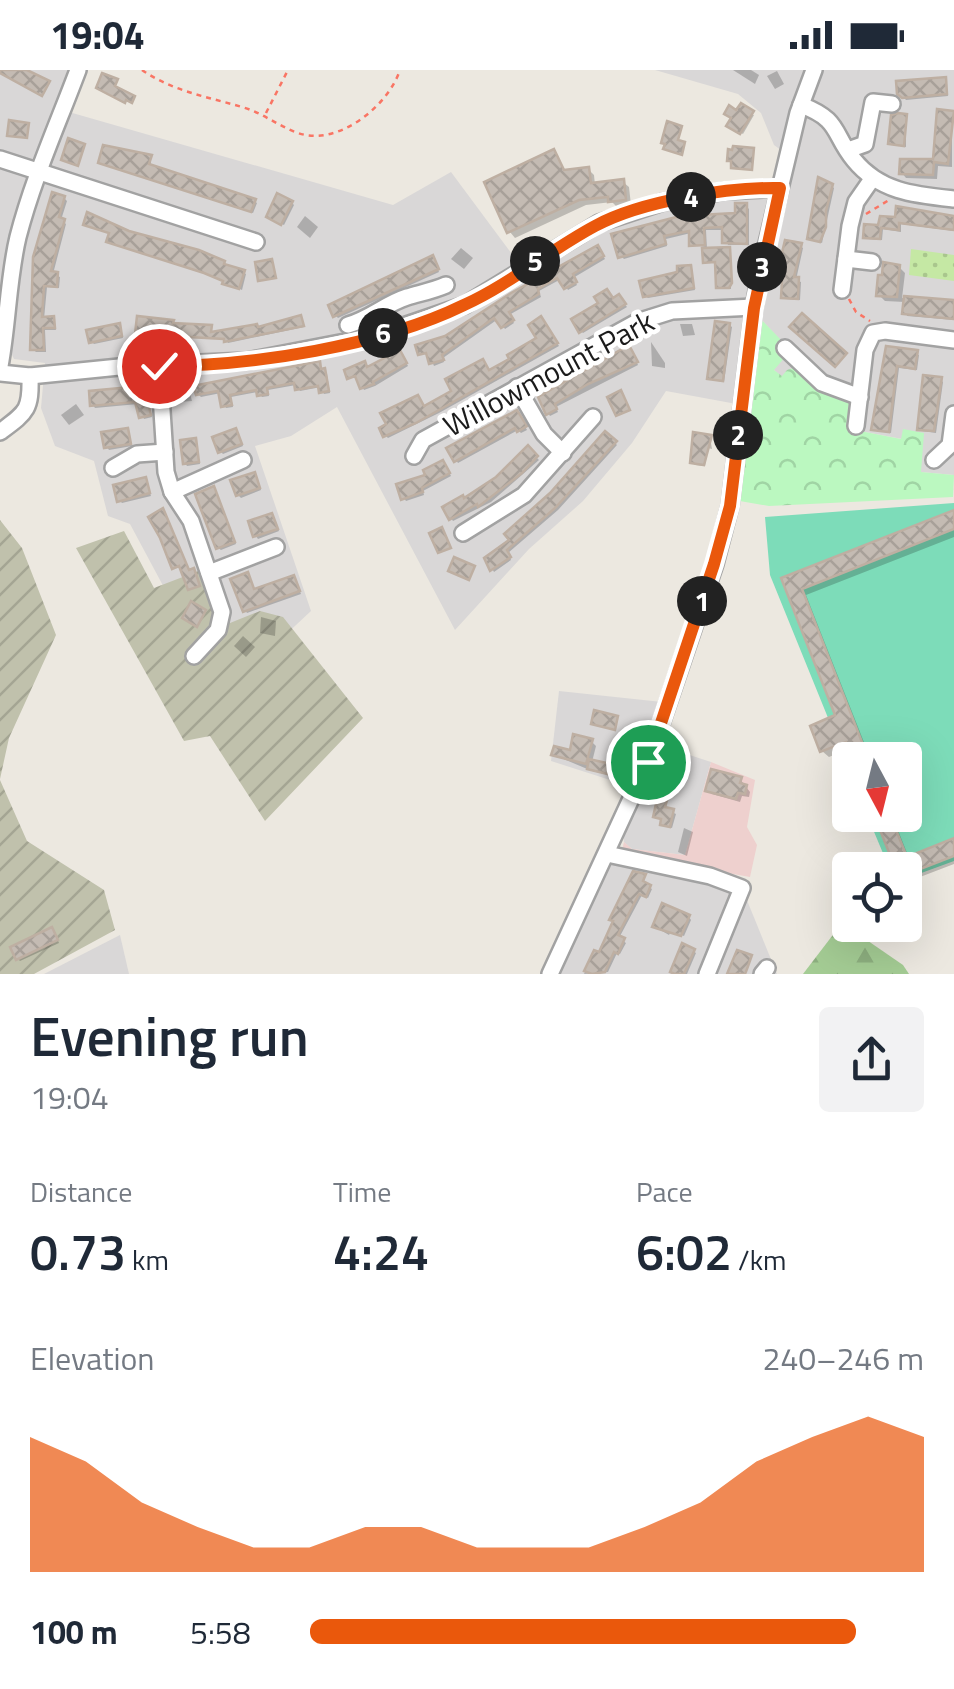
<!DOCTYPE html>
<html lang="en">
<head>
<meta charset="utf-8">
<style>
  :root { --surface:#fff; --page:#f2f2f3; --text:#1f2937; --muted:#747a83; --accent:#ea580c }
  body { margin:0; font-family:"Titillium Web",sans-serif; background:var(--page); color:var(--text); height:100vh; display:flex; flex-direction:column; font-size:38px; white-space:nowrap }
  * { box-sizing:border-box; margin:0 }
  p { font-size:32px; color:var(--muted) }
  .icon { flex:none; width:55px; height:55px; fill:none; stroke:currentColor; stroke-width:2; stroke-linecap:round; stroke-linejoin:round }
  .map { position:relative; height:904px; overflow:hidden }
  .side { display:flex; flex-direction:column; background:var(--surface); flex:1 }
  .side>* { flex:none }
  .needle { width:65px; rotate:173deg }
  .buttons { position:absolute; left:832px; top:672px; display:grid; gap:20px }
  .buttons a { display:grid; place-items:center; width:90px; height:90px; border-radius:10px; background:var(--surface); box-shadow:0 10px 40px #0002; font-size:50px }
  .pin { position:absolute; display:grid; place-items:center; width:85px; height:85px; color:#fff; margin:-42px; border:5px solid #fff; border-radius:50%; box-shadow:0 2px 10px #0007 }
  .km { position:absolute; width:50px; height:50px; margin:-25px; border-radius:50%; background:#222; color:#fff; font-size:28px; line-height:50px; text-align:center }
  .round { display:grid; place-items:center; flex:none; width:105px; height:105px; border-radius:10px; background:var(--page) }
  .head { display:flex; align-items:center; justify-content:space-between; height:170px; padding:0 30px }
  h1 { font-size:55px; font-weight:600; line-height:75px }
  .stats { display:grid; grid-template-columns:repeat(3,1fr); gap:15px; height:170px; padding:10px 30px }
  .stats div { display:grid; align-content:center }
  .stats b { font-size:50px; font-weight:600 }
  .stats small { font-size:28px; font-weight:400 }
  .stats p { font-size:28px }
  .chart { height:280px; padding:20px 30px }
  .chart p { display:flex; justify-content:space-between }
  .chart svg { width:100%; height:180px; margin-top:10px; fill:var(--accent); opacity:.7 }
  ul { padding:0 30px; list-style:none; font-size:32px }
  li { display:grid; grid-template-columns:160px 120px 1fr; align-items:center; height:75px }
  li i { height:25px; border-radius:12px; background:var(--accent) }
  .status { display:flex; justify-content:space-between; align-items:center; height:70px; padding:0 50px; background:var(--surface); direction:ltr }
  .status svg { height:28px; fill:currentColor }
  .map>svg:first-child { display:block }
</style>
</head>
<body>
<div class="status"><b>19:04</b><svg viewBox="0 0 49 12"><path d="M0 12V9h3v3zM5 12V6h3v6zM10 12V3h3v9zM15 12V0h3v12zM26 1h20v11H26zM47 4h2v5h-2z"/></svg></div>
<div class="map">
<svg width="954" height="904" viewBox="0 0 954 904">
  <defs>
    <pattern id="construction-furrows" width="10" height="10" patternUnits="userSpaceOnUse" patternTransform="scale(2.5)"><rect width="10" height="10" fill="#c0c1ac"/><path d="M-1 1l2-2M0 10L10 0M9 11l2-2" fill="none" stroke="#a4a593"/></pattern>
    <pattern id="grass-dots" width="8" height="8" patternUnits="userSpaceOnUse" patternTransform="scale(2.5)"><rect width="8" height="8" fill="#c5e8a4"/><path d="M2 2h.1M6 6h.1" fill="none" stroke="#a9c68d" stroke-width="1.8" stroke-linecap="round"/></pattern>
    <pattern id="forest-firs" width="22" height="20" patternUnits="userSpaceOnUse" patternTransform="scale(2.5)"><rect width="22" height="20" fill="#a4cc94"/><path d="M5 1l3.5 6h-7zM16 11l3.5 6h-7z" fill="#8daf7f"/></pattern>
    <pattern id="park-crowns" width="20" height="18" patternUnits="userSpaceOnUse" patternTransform="scale(2.5)"><rect width="20" height="18" fill="#bbf8c0"/><path d="M2 6a3 3 0 1 1 6 0M12 15a3 3 0 1 1 6 0" fill="none" stroke="#a0d4a4"/></pattern>
    <pattern id="building-cross-hatch" width="8" height="8" patternUnits="userSpaceOnUse" patternTransform="scale(2.5)"><rect width="8" height="8" fill="#c4bbb3"/><path d="M0 0l8 8M0 8l8-8" fill="none" stroke="#a8a099"/></pattern>
  </defs>
  <rect width="100%" height="100%" fill="#ece8e0"/>
  <g fill="#d9d7d7">
    <polygon points="0,0 78,0 69,42 393,135 451,102 523,199 599,153 662,132 781,118 789,86 774,75 761,43 738,24 655,0 954,0 954,405 921,402 902,369 850,359 836,328 820,322 798,303 782,307 774,300 781,271 759,247 742,335 666,321 632,373 583,431 529,479 455,560 337,337 291,366 255,376 311,541 250,598 183,553 130,454 108,446 94,391 55,376 41,338 45,293 14,289 5,271 0,275"/>
    <polygon points="559,621 662,632 632,717 551,691"/>
    <polygon points="659,675 711,692 685,785 632,779 624,772 623,762"/>
    <polygon points="607,784 742,818 777,904 550,904"/>
    <polygon points="120,865 129,904 44,904"/>
  </g>
  <polygon fill="#eed0ce" points="711,692 755,710 747,757 757,775 750,807 621,784 624,772 632,779 685,785"/>
  <g fill="url(#construction-furrows)">
    <polygon points="0,450 22,478 56,565 9,668 0,709"/>
    <polygon points="124,461 154,518 201,500 230,553 260,541 283,547 363,648 265,751 210,666 184,671 76,478"/>
    <polygon points="0,710 27,771 104,820 115,860 34,904 0,904"/>
  </g>
  <polygon fill="url(#grass-dots)" points="911,179 954,185 954,211 909,205"/>
  <polygon fill="url(#forest-firs)" points="842,853 903,895 909,904 803,904"/>
  <path fill="url(#park-crowns)" d="M759,247l23,24 -3,7 7,8 -12,14 8,6 5,-6 9,-3c9,20 33,29 54,34v28l51,10 2,-10 21,4 -3,39 33,3 -1,22 -184,9 -35,-6z"/>
  <polygon fill="#7ddcb9" points="954,433 954,791 905,809 905,800 890,800 867,745 905,745 905,690 850,690 850,702 770,505 765,447"/>
  <g fill="#0003">
    <polygon points="733,0 751,0 759,5 755,14"/>
    <polygon points="777,1 784,14 775,19 767,6"/>
    <polygon points="945,10 948,26 906,30 900,23"/>
    <polygon points="737,43 754,45 743,64 732,58"/>
    <polygon points="952,43 952,97 938,96 937,109 906,108 902,103 936,91"/>
    <polygon points="906,47 906,77 893,75 891,73"/>
    <polygon points="554,82 566,102 588,99 594,105 595,115 623,112 629,117 631,135 616,136 612,132 586,135 515,168 510,162"/>
    <polygon points="151,88 151,98 254,131 257,133 253,143 100,92"/>
    <polygon points="831,116 834,118 822,173 810,168"/>
    <polygon points="64,128 67,131 61,150 66,154 53,204 60,207 59,218 47,217 44,249 53,249 56,260 45,260 46,282 36,282 33,279 35,187"/>
    <polygon points="292,133 294,135 284,155 271,149"/>
    <polygon points="746,136 749,139 749,175 728,175 725,160 706,160 707,180 731,181 731,219 719,217 718,193 706,192 705,177 692,174 691,163 666,169 667,176 624,189 621,186 614,166 738,146"/>
    <polygon points="305,146 318,157 310,168 297,157"/>
    <polygon points="882,148 954,148 954,161 901,154 901,162 883,159 882,170 868,169 866,167 880,157"/>
    <polygon points="86,154 128,163 224,193 246,204 242,220 208,204 111,174 111,164"/>
    <polygon points="800,176 803,178 796,210 801,212 800,230 786,229 783,227"/>
    <polygon points="461,178 473,188 464,199 451,189"/>
    <polygon points="600,181 605,189 573,208 577,215 568,220 561,209 539,221 541,227 509,245 514,253 505,259 498,249 443,288 444,292 434,296 429,284 420,284"/>
    <polygon points="435,191 439,202 338,248 335,245"/>
    <polygon points="899,197 905,203 902,228 954,233 954,250 907,246 905,232 885,231 879,225"/>
    <polygon points="690,198 695,220 648,228 645,226"/>
    <polygon points="619,227 627,237 583,263 581,261"/>
    <polygon points="302,249 304,257 228,273 226,269 137,264 172,252 211,257 212,264 259,259"/>
    <polygon points="543,252 559,276 439,343 388,368 385,365 540,269"/>
    <polygon points="680,254 692,254 695,265 683,266"/>
    <polygon points="729,255 732,257 724,312 712,310 709,308"/>
    <polygon points="119,256 123,268 94,274 91,271"/>
    <polygon points="651,272 665,293 665,298 652,296"/>
    <polygon points="888,279 919,285 917,300 899,298 891,363 874,360"/>
    <polygon points="631,280 638,295 556,337 558,342 550,346 548,343 541,330"/>
    <polygon points="402,285 408,296 375,316 364,320 358,308 349,308 365,294 368,299"/>
    <polygon points="319,294 327,304 330,323 324,324 321,317 300,321 296,315 268,320 269,326 262,327 258,322 231,327 233,337 226,338 221,323 201,327 198,324"/>
    <polygon points="940,310 943,312 936,363 922,361 919,359"/>
    <polygon points="143,316 152,347 144,349 138,334 95,338 93,335"/>
    <polygon points="188,316 192,331 178,332 174,318"/>
    <polygon points="76,334 84,345 69,355 61,345"/>
    <polygon points="519,345 527,360 521,363 518,360 458,393 456,390"/>
    <polygon points="127,360 132,376 109,380 107,377"/>
    <polygon points="236,361 243,376 223,384 220,381"/>
    <polygon points="606,364 617,375 558,440 508,483 511,490 494,502 487,489 513,470"/>
    <polygon points="710,367 712,379 708,378 705,396 695,395 692,392"/>
    <polygon points="195,371 200,394 187,396 185,393"/>
    <polygon points="528,379 539,390 491,432 453,451 451,448 465,431 497,409"/>
    <polygon points="445,395 451,406 423,421 424,425 406,431 404,428"/>
    <polygon points="257,407 261,420 241,428 238,425"/>
    <polygon points="145,409 151,426 122,433 119,430"/>
    <polygon points="216,422 236,474 221,480 218,478"/>
    <polygon points="954,443 954,467 806,525 871,690 856,690 851,678 829,687 822,681 839,647 785,509"/>
    <polygon points="272,446 279,461 258,469 256,466"/>
    <polygon points="247,505 255,521 296,511 301,524 247,543 245,540"/>
    <polygon points="261,547 276,551 275,566 260,563"/>
    <polygon points="243,566 255,577 246,587 234,576"/>
    <polygon points="591,671 596,676 592,692 613,697 632,692 634,695 630,710 592,701 554,685 571,683"/>
    <polygon points="740,709 750,722 749,727 742,726 740,732 712,724 708,720"/>
    <polygon points="666,730 667,740 676,744 672,758 665,756 663,750 656,746"/>
    <polygon points="877,745 892,745 909,788 954,771 954,794 907,812 905,800 899,800"/>
    <polygon points="684,758 693,762 687,786 678,782"/>
    <polygon points="645,806 644,814 652,819 648,828 642,825 619,868 626,873 620,884 617,883 608,902 584,904 595,883 600,886"/>
    <polygon points="689,847 691,850 684,866 671,861 669,865 655,857"/>
    <polygon points="54,862 59,873 20,891 18,889"/>
    <polygon points="693,881 696,883 687,904 676,904"/>
  </g>
  <g fill="url(#building-cross-hatch)" stroke="#beafa2" stroke-width="2.5">
    <polygon points="0,0 27,0 50,11 42,26 0,3"/>
    <polygon points="102,3 118,9 115,16 135,26 132,33 126,30 125,33 96,18"/>
    <polygon points="946,7 947,24 902,28 897,24 896,11"/>
    <polygon points="741,33 754,41 740,64 726,56 731,48 724,44 729,35 736,40"/>
    <polygon points="937,39 954,41 948,94 934,92 933,105 899,104 900,89 933,89"/>
    <polygon points="898,43 907,44 904,76 888,74 891,45"/>
    <polygon points="9,50 29,53 27,68 7,66"/>
    <polygon points="667,51 682,56 678,70 685,72 682,85 663,79 665,74 661,73"/>
    <polygon points="68,68 85,74 78,96 61,90"/>
    <polygon points="103,75 152,85 149,94 256,129 251,142 98,93"/>
    <polygon points="733,76 754,78 752,100 731,98 731,91 727,91 728,79 732,80"/>
    <polygon points="554,79 564,100 589,97 591,113 624,109 626,130 608,132 608,127 579,130 507,163 484,112"/>
    <polygon points="818,107 833,114 826,141 826,157 820,172 807,169"/>
    <polygon points="52,122 65,126 59,147 65,149 51,201 58,202 57,217 44,216 42,247 54,246 55,258 43,258 44,280 30,280 33,187"/>
    <polygon points="277,123 293,131 281,155 266,147"/>
    <polygon points="735,133 747,133 747,174 722,173 722,157 704,158 705,175 689,176 689,161 664,166 666,174 618,188 611,164 680,146 735,143"/>
    <polygon points="896,136 954,146 954,160 899,153 899,160 881,158 880,169 863,168 864,154 878,155 880,146 895,147"/>
    <polygon points="87,142 129,161 199,180 225,191 224,194 245,200 239,219 222,214 223,211 204,203 106,172 109,163 83,155"/>
    <polygon points="785,170 802,173 794,207 799,207 798,229 781,228 783,191 780,191"/>
    <polygon points="598,175 604,186 573,204 577,212 564,219 557,208 538,219 539,224 509,242 514,250 501,258 494,248 442,285 444,290 429,294 426,283 418,285 415,275 445,266 511,223"/>
    <polygon points="730,177 732,213 729,218 716,218 715,192 703,193 702,178"/>
    <polygon points="433,185 439,199 333,247 328,235"/>
    <polygon points="272,189 276,208 258,211 255,192"/>
    <polygon points="883,192 900,195 897,227 876,226 878,205 882,205"/>
    <polygon points="691,195 694,218 643,227 639,211 677,202 677,196"/>
    <polygon points="607,219 613,228 619,224 626,234 579,263 571,249 598,233 594,227"/>
    <polygon points="904,226 954,230 954,249 902,244"/>
    <polygon points="802,243 847,283 835,297 789,257"/>
    <polygon points="301,245 304,256 224,272 224,269 135,264 137,246 174,250 173,253 212,255 211,262 257,254 258,257"/>
    <polygon points="541,246 558,273 416,353 383,367 379,358 386,354 380,343 418,325 424,336 451,321 445,309 483,289 489,300 509,289 507,285 536,268 528,255"/>
    <polygon points="715,251 730,253 723,311 707,309"/>
    <polygon points="120,253 122,266 89,273 86,260"/>
    <polygon points="629,275 638,292 588,314 555,334 557,339 546,345 538,327"/>
    <polygon points="886,276 918,280 915,299 897,296 889,362 871,360"/>
    <polygon points="400,280 407,293 373,312 374,314 360,319 355,306 347,309 344,300 365,291 367,297"/>
    <polygon points="320,291 321,299 325,298 329,321 319,323 318,316 295,320 294,313 267,318 268,324 257,326 256,320 230,325 232,335 221,337 218,321 196,325 193,316"/>
    <polygon points="923,305 942,307 934,361 917,360"/>
    <polygon points="143,313 151,345 139,348 135,332 90,336 89,321 131,317"/>
    <polygon points="621,320 630,340 616,346 607,327"/>
    <polygon points="517,340 527,356 517,362 515,358 454,392 446,378"/>
    <polygon points="128,358 131,374 104,378 101,362"/>
    <polygon points="236,358 242,374 218,383 212,367"/>
    <polygon points="605,361 617,371 555,438 507,480 511,487 490,501 484,488 509,470 504,464 550,423"/>
    <polygon points="693,362 712,365 704,395 690,393"/>
    <polygon points="196,368 199,392 183,394 180,370"/>
    <polygon points="528,375 538,386 522,403 478,437 477,434 449,450 442,437 463,425 464,428 496,407"/>
    <polygon points="443,390 450,403 422,418 423,422 401,430 396,414 425,405 423,400"/>
    <polygon points="255,402 260,418 236,426 230,410"/>
    <polygon points="146,407 150,423 117,432 113,415"/>
    <polygon points="214,416 235,472 216,479 195,424"/>
    <polygon points="163,438 189,500 194,498 200,516 188,520 179,496 172,499 160,468 148,447"/>
    <polygon points="954,440 954,459 802,519 869,690 853,690 846,672 820,682 810,656 835,645 781,508"/>
    <polygon points="272,443 278,459 253,467 248,451"/>
    <polygon points="442,457 451,478 438,483 429,463"/>
    <polygon points="454,487 475,496 469,510 448,501"/>
    <polygon points="248,502 254,519 294,505 300,521 243,542 230,509"/>
    <polygon points="191,531 206,540 197,557 182,548"/>
    <polygon points="594,640 618,646 615,660 591,654"/>
    <polygon points="573,664 593,669 586,694 551,685 554,676 570,680"/>
    <polygon points="613,685 633,690 628,709 587,699 589,689 611,694"/>
    <polygon points="711,699 742,707 740,713 747,715 745,724 738,723 736,729 705,721"/>
    <polygon points="658,725 668,727 665,737 674,739 670,757 660,755 661,749 653,747"/>
    <polygon points="874,745 890,745 907,787 954,768 954,786 905,805 905,800 896,800"/>
    <polygon points="633,801 646,804 643,811 651,815 646,827 639,824 618,865 625,868 618,884 614,882 605,902 592,904 584,901 594,880 599,882 613,851 609,850"/>
    <polygon points="662,833 690,845 681,866 652,857"/>
    <polygon points="52,857 58,870 16,890 10,877"/>
    <polygon points="682,873 695,879 684,904 675,904 670,902"/>
    <polygon points="737,880 752,885 747,899 745,904 727,904"/>
  </g>
  <g fill="none" stroke-linecap="round" stroke-linejoin="round">
    <g stroke="#a2a2a2" stroke-width="20">
      <g id="minor">
        <path d="M801,35c40,15 31,28 53,55 26,32 61,35 100,39"/>
        <polyline points="848,80 865,74 873,32 892,34"/>
        <polyline points="0,89 256,172"/>
        <polyline points="846,189 872,192"/>
        <polyline points="842,220 850,156 856,132 872,109"/>
        <path d="M348,255c22,-6 37,-21 59,-28 13,-4 25,-6 39,-12"/>
        <polyline points="785,278 822,313 860,327"/>
        <polyline points="159,295 166,402 172,422 191,451 222,542 218,560 194,586"/>
        <path d="M0,296c8,-43 8,-87 18,-129 15,-58 39,-111 60,-167"/>
        <polyline points="0,303 30,306 129,296 247,291 371,267 465,235 599,153 663,132 725,121 780,118"/>
        <polyline points="517,317 544,364 563,383"/>
        <polyline points="856,356 865,280 873,263 885,261 954,270"/>
        <path d="M0,362c27,-20 31,-22 30,-56"/>
        <polyline points="414,386 423,370 637,252 672,241 754,237"/>
        <polyline points="934,390 950,375 954,344"/>
        <polyline points="113,398 137,384 165,382"/>
        <polyline points="172,422 243,390"/>
        <polyline points="463,463 524,425 593,347"/>
        <polyline points="209,503 276,477"/>
        <polyline points="607,784 710,806 742,818 707,904"/>
        <polyline points="550,904 648,692 715,494 730,436 754,237 763,190 798,43 814,0"/>
        <polyline points="762,904 767,898"/>
      </g>
    </g>
    <g stroke="#f97564" stroke-width="2.5" stroke-dasharray="5 5" stroke-linecap="butt">
      <path d="M142,0c30,21 66,27 100,37 21,6 36,19 56,26 40,14 90,-27 102,-63"/>
      <polyline points="266,43 288,0"/>
      <polyline points="866,144 889,130"/>
      <polyline points="849,229 856,242 870,251"/>
    </g>
    <use href="#minor" stroke="#fff" stroke-width="15"/>
  </g>
  <g fill="none" stroke-linecap="round" stroke-linejoin="round">
    <g stroke="#fff" stroke-width="20">
      <path id="route" d="M159,296c94,0 221,-20 305,-61 46,-21 86,-55 131,-79 46,-25 133,-39 185,-38l-26,120 -24,198 -16,58 -66,198"/>
    </g>
    <use href="#route" stroke="#ea580c" stroke-width="12"/>
  </g>
  <g text-anchor="middle" stroke-width="9" stroke-linejoin="round" paint-order="stroke">
    <g font-size="30" fill="#1b1b1b" stroke="#fff">
      <text transform="translate(549 304) rotate(-28)" y="10">Willowmount Park</text>
    </g>
  </g>
</svg>
<div class="buttons">
<a><svg class="needle" viewBox="-14 -14 28 28"><path d="M0-13l5 13h-10z" fill="#e53935"/><path d="M0 13l5-13h-10z" fill="#747a83"/></svg></a>
<a><svg class="icon" aria-label="locate" viewBox="0 0 24 24"><circle cx="12" cy="12" r="6"/><path d="M12 2v4M12 18v4M2 12h4M18 12h4"/></svg></a>
</div>
<div class="pin" style="left:648px;top:692px;background:#1e9e55"><svg class="icon" aria-label="arrive" viewBox="0 0 24 24"><path d="M6 21V4h12l-3 4 3 4H6"/></svg></div>
<div class="pin" style="left:159px;top:296px;background:#d93025"><svg class="icon" aria-label="check" viewBox="0 0 24 24"><path d="M5 12l5 5 9-10"/></svg></div>
<b class="km" style="left:702px;top:531px">1</b>
<b class="km" style="left:738px;top:365px">2</b>
<b class="km" style="left:762px;top:197px">3</b>
<b class="km" style="left:691px;top:127px">4</b>
<b class="km" style="left:535px;top:191px">5</b>
<b class="km" style="left:383px;top:263px">6</b>
</div>
<section class="side">
<div class="head"><div><h1>Evening run</h1><p>19:04</p></div><a class="round"><svg class="icon" aria-label="share" viewBox="0 0 24 24"><path d="M12 15V3M7 8l5-5 5 5M5 13v7h14v-7"/></svg></a></div>
<div class="stats">
<div><p>Distance</p><b>0.73<small> km</small></b></div>
<div><p>Time</p><b>4:24</b></div>
<div><p>Pace</p><b>6:02<small> /km</small></b></div>
</div>
<div class="chart"><p><span>Elevation</span>240–246 m</p>
<svg viewBox="0 0 160 44" preserveAspectRatio="none"><path d="M0 44V11L10 17L20 27L30 33L40 38L50 38L60 33L70 33L80 38L90 38L100 38L110 33L120 27L130 17L140 11L150 6L160 11V44z"/></svg>
</div>
<ul>
<li><b>100 m</b>5:58<i style="width:89%"></i></li>
</ul>
</section>
</body>
</html>
